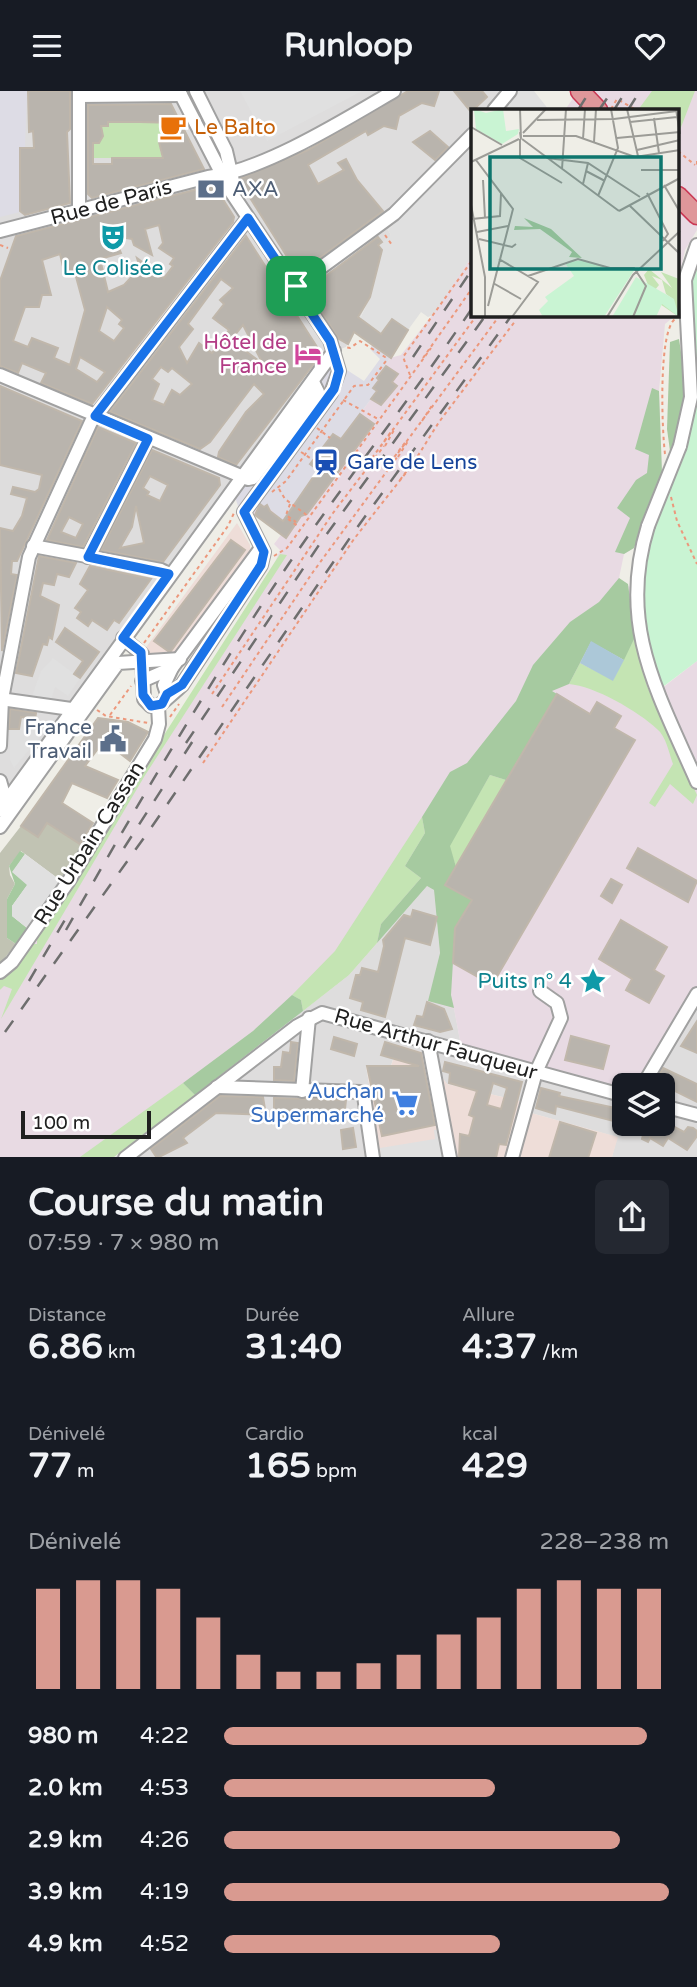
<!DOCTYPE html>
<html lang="fr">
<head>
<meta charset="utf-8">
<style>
  :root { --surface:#171b24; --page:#242831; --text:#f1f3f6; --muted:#9ea1a6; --accent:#d99a90 }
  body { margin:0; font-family:"Varela Round",sans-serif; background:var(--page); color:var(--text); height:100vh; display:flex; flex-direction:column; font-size:26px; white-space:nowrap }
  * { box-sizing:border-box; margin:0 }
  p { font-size:23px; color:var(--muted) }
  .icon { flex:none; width:38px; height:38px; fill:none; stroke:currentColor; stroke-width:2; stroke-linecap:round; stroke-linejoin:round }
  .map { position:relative; height:1066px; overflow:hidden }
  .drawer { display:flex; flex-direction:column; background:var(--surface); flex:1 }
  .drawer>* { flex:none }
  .fabs { position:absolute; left:612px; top:982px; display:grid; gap:14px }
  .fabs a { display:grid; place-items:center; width:63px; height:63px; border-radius:10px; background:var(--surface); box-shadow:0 2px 5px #0004; font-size:35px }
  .scale { position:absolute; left:21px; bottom:18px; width:130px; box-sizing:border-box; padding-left:7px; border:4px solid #202020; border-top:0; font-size:19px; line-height:24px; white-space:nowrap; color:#202020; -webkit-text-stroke:5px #fff; paint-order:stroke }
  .pin { position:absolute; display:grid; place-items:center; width:60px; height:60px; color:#fff; margin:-30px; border-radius:14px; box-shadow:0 4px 10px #0006 }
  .round { display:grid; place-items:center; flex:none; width:74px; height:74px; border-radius:10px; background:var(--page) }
  .headline { display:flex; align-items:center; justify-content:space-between; height:119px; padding:0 28px }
  h1 { font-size:38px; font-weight:800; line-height:52px }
  .figures { display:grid; grid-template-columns:repeat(3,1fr); gap:10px; height:119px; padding:7px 28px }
  .figures div { display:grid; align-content:center }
  .figures b { font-size:35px; font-weight:800 }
  .figures small { font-size:19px; font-weight:400 }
  .figures p { font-size:19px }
  .chart { height:196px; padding:14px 28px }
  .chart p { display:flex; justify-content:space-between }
  .chart svg { width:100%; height:126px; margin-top:7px; stroke:var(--accent); stroke-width:6 }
  ul { padding:0 28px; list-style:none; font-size:23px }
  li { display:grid; grid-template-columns:112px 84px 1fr; align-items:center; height:52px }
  li i { height:18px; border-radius:9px; background:var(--accent) }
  header { display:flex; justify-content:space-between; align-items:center; height:91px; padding:0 28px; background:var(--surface); font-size:32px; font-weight:800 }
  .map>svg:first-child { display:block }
</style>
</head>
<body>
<header><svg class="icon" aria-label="menu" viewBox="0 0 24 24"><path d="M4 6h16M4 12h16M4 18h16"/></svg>Runloop<svg class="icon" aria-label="heart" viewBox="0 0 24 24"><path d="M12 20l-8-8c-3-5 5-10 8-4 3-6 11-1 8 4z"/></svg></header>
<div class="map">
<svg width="697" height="1067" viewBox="0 0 697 1067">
  <rect width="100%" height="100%" fill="#efeee7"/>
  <g fill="#dedddd">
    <polygon points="0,0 519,0 504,19 473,19 473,53 388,139 391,144 382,159 370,206 346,256 319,266 214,416 0,706"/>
    <polygon points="427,795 434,799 440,862 429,910 454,917 462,960 625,1005 625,1032 663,1032 663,994 643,994 697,903 697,1066 612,1066 617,1046 531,1022 532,1013 447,993 425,962 397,955 390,978 366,975 381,1066 114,1067 349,884"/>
  </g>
  <g fill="#eeddd8">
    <polygon points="237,432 250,454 250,464 174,565 139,566"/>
    <polygon points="398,954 425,962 447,993 533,1013 531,1022 618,1046 612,1066 381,1066 366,974 390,978"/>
  </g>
  <g fill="#e8dae3">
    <polygon points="578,0 697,0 697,139 685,159 678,190 678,19 565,19"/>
    <polygon points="473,163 473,224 676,224 665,233 659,300 662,382 634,457 624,463 619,487 642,506 661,598 697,570 697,903 643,994 625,994 625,1005 462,960 454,918 428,910 440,862 434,799 427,795 349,884 114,1066 0,1067 0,899 72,793 276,469 280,459 274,453 284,440 280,442 253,422 260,413 267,415 284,429 318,380 310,373 333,343 341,348 377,300 377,287 390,267 401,264 433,223"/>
  </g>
  <polygon fill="#c1c3b3" points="47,732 82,754 60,789 21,760 9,775 10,784 15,793 7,808 7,847 16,853 0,873 0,762 21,735 38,746"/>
  <g fill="#c4e4b3">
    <polygon points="652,0 695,0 678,44 678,19 638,19"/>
    <polygon points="96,20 159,32 164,40 158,48 162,67 93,67 93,52 99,52 103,44 97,35 108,34"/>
    <polygon points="280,463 287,464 144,686 1,928 12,898 4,895 0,899 0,886 13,880 30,853 37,853 37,842"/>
    <path d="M635,546l12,49 50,109 -4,9 -23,-20 -15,23 -6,-4 24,-39c-4,-11 -7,-28 -16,-35 -19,-18 -63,-43 -88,-45l11,-21 33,17z"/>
    <polygon points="490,684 506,689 456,776 449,755"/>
    <polygon points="422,726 425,742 405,775 421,787 381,833 377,852 349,884 303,920 301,909 292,904 335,860"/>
    <polygon points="183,992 195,1004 114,1066 80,1066"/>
  </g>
  <g fill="#a6caa0">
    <path d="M679,248c7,44 8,70 -9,112l-3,-22 3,-87z"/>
    <polygon points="652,297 659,300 662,382 634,457 624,463 615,461 630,427 617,417 636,389 647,382 649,364 635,358"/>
    <polygon points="619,487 628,493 635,546 624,569 591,551 569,593 552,600 557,603 506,689 490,684 450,755 456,776 446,794 472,809 455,837 451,904 454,917 428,910 440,862 434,799 427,795 377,852 381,833 421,787 405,775 425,742 422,726 450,681 467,672 516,610 533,574 570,531 599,511"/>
    <polygon points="20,760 25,763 13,781 28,793 12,815 12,825 27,837 16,853 7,847 7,808 15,793 9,775"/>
    <polygon points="292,904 301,909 303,920 195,1004 183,992 253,940"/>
  </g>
  <path fill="#c9f4d3" d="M697,164v406l-37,28c-14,-53 -26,-104 -8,-158 15,-44 38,-85 43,-132 2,-49 -14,-96 2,-144z"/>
  <g fill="#e0e0e0">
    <polygon points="240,0 362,0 267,50"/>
    <polygon points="519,0 534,0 549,19 504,19"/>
    <polygon points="473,53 473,163 433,224 428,226 421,221 408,239 392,228 381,243 360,228 370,206 382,160 378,154 391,144 388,139"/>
    <polygon points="53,567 80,587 68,605 55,596 51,609 32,605 41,580"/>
    <polygon points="21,629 34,631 45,640 14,677 10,669 10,638 19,638"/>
    <polygon points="25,763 60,789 27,837 12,825 12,815 27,794 12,781"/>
    <polygon points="440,1038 446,1066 381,1066 380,1057 435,1048 434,1039"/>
  </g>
  <g fill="#dddce5">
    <polygon points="0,0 27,0 25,56 19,56 20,121 0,126"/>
    <polygon points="372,254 390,267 377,287 377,300 341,348 333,343 311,373 318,379 288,423 296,432 284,431 267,415 260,414 253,422 250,404 239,418 234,403 240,395 251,394 321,295 319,291 330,276 339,298 347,279 364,290 380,268 370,258"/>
  </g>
  <polygon fill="#acc8d8" points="591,550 624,569 613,590 580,572"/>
  <g fill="#b9b4ad" stroke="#c0b7ab" stroke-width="2" fill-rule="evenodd">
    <polygon points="28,0 70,0 70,38 67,41 70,112 25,124 20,120 20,57 34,57 33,40 29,41"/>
    <polygon points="408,0 439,0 434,15 422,12 399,25 396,38 384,35 368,44 366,40 308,74 318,93 344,79 338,72 346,68 357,89 383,120 298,183 242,94 241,87 308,59"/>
    <polygon points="454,0 482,0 487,6 471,21"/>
    <path d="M171,13l33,65 -112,29 -4,-4v-89zM108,31h32l37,1 -15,9 5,10h-8l4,16h-51v6h-19v-21h6l4,-7 -2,-10h7z"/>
    <polygon points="430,40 448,56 435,69 413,51"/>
    <path d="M214,94l20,32 -1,5 -141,182 -51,-21 5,-10 -24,-10 -4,10 -18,-7v-85l16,-45zM159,134l4,18 -4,5 15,10 -4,6 3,2 -9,12 -27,-20 3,10 -16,17 -16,7 -8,-33 21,-6 -4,-10 3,-6 12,2 2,6 18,10 -7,-26zM60,163l5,21 10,-2 10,37 -15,55 -16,-7 4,-10 -26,-10 -4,9 -15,-6 12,-34h14l3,-12h9l-9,-35zM107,216l15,13 -3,4 5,4 -10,13 -15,-10zM80,266l25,15 -8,10 -21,-13z"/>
    <path d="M246,145l73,114v7l-83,108 -18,-8 1,-5 27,-40 18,-18 -10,-10 -44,58 -10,7 -90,-37zM221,188l12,9 -13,12 4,4 -11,14 16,12 -17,23 -13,-10 -12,20 -8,-16 14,-18 -5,-5zM243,234l20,39 -32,-24zM161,276l7,5 4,-4 20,16 -12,11 -8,-5 -8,15 -12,-5 7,-16 -7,-5z"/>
    <polygon points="378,146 382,151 378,154 382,159 370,206 358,226 381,243 392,228 408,239 391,267 354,241 348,253 339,248 307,199"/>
    <polygon points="386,275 398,283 392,291 397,295 381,314 371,308 377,300 373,297 379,289 377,287"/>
    <polygon points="0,295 82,330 17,470 12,470 11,483 17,484 2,560 0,437 13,440 22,425 27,407 11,403 13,396 35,401 39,398 42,384 0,374"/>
    <polygon points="360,323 374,333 307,423 301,425 286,447 255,424 260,413 264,416 267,414 270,420 283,430 318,379 310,373 333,343 341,348"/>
    <path d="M98,336l38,16 -53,104 -36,-7zM69,426l14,7 -7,14 -15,-6z"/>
    <path d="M152,359l67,28 1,7 -57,77 -62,-12zM150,385l18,9 -8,16 -13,-6 2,-3 -6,-4zM136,415l8,37 -24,5 12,-21z"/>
    <polygon points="231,449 245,459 171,560 168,560 154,550"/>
    <polygon points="39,465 76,472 69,486 57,483 54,494 43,492 40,505 59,514 52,548 49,546 47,554 43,553 32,585 16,582"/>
    <polygon points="90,475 151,488 119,532 114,529 107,539 92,529 88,535 77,527 81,521 75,517 88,499 80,493"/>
    <polygon points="65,537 99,561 80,587 74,583 83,570 56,551"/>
    <polygon points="557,603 590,623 597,611 621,625 614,637 635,649 492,894 453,872 455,837 472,809 445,794"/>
    <polygon points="10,618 36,622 35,628 21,626 19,638 9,638"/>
    <polygon points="98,627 128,631 148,641 130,670 113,657 100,655 85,675 118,689 107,707 72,692 62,712 93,732 80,753 47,732 38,746 21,735"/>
    <polygon points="638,757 697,790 688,811 627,777"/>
    <polygon points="611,788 622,794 612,812 601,805"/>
    <polygon points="413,819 437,826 430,854 405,847 385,926 361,919 363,911 350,907 356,884 360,884 362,877 378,881 384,855 383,849 404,824 411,826"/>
    <polygon points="621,829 667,856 654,879 664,885 649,912 626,899 632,888 599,868"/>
    <polygon points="427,911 444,918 452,938 440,941 414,934 417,925 423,926"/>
    <polygon points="697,930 697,962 681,955"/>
    <polygon points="571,945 609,955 603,978 565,969"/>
    <polygon points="334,946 357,953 354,965 331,958"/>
    <polygon points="291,951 298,952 294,990 274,989 274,976 281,976 283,961 290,962"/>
    <polygon points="385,951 421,962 435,1034 382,1045 367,975 419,975 381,964"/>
    <path d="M445,971l77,20 -16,63 -7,-1 -3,14h-37l1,-24 9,2 5,-19 -5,-2 8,-24 -28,-8 1,-10 -7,-2zM493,992l14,5 -6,21 -14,-4z"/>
    <polygon points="663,977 697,993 697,1011 663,994 653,994"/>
    <polygon points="541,997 560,1002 559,1005 625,1019 625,1033 556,1015 555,1023 536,1017"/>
    <polygon points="220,1005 263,1006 266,1024 216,1022 183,1047 187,1052 157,1067 151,1058"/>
    <polygon points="274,1007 346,1009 345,1018 334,1019 334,1022 312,1022 312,1030 289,1030 289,1028 274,1027"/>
    <polygon points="560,1031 596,1042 588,1067 549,1067"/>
    <polygon points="646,1032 667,1032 684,1041 688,1036 693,1037 697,1040 697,1045 687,1059 668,1047 663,1055 650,1047 648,1051 642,1048"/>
    <polygon points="353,1037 356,1056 343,1058 341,1039"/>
  </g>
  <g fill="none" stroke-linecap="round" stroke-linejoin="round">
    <g stroke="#a1a1a1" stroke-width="16">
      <g id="minor">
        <polyline points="79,0 79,119"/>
        <polyline points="196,0 226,60 233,90"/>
        <polyline points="79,5 181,4"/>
        <polyline points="494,19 510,0"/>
        <path d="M0,140l208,-54c55,-6 138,-58 186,-86"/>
        <polyline points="296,195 394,123 473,43"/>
        <polyline points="0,284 248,388 253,387 318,301 313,291"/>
        <polyline points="680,355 691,306 685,189 697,154"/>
        <path d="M648,435c-31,99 10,167 49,256"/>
        <polyline points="33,455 161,479 169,483"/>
        <polyline points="88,466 148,348"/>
        <polyline points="123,547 142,563 144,608 151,615 158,615"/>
        <polyline points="142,590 172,577"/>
        <polyline points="167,603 164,594 172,577 261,457"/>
        <polyline points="0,608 71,618"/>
        <path d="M158,615c2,-1 21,-18 24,-21l79,-120 3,-13 -20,-40 87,-119 8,-22 -9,-31 -99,-148 -52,-101"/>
        <polyline points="0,655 2,608 29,466 91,331 248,127"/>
        <polyline points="0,690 6,711"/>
        <polyline points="0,719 334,260"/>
        <polyline points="0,736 118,572 180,568"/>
        <polyline points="0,881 12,871 68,791 155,648 159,633 158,615"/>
        <polyline points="428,950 450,1067"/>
        <polyline points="643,994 697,903"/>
        <polyline points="217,996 360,1001 364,1005 373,1067"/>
        <polyline points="302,1000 309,927"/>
        <polyline points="663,1015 697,1024"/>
        <polyline points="125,1067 297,935 322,922 625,1005"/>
        <polyline points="512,1067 536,981 561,927 557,912 540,900"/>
      </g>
    </g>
    <g stroke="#ca3854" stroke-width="21">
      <g id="highway">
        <polyline points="580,0 598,19"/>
        <polyline points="678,105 697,124"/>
      </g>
    </g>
    <g stroke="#ec987c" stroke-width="2" stroke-dasharray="3.5 3.5" stroke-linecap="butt">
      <polyline points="611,18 617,8 636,19"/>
      <polyline points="678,60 695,74"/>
      <polyline points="697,70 697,77"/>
      <polyline points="385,144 392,154"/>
      <polyline points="0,154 8,157"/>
      <polyline points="423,267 473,196"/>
      <polyline points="410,284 403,266 473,168"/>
      <polyline points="343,309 378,328"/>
      <polyline points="422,330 433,313"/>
      <polyline points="317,337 330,347"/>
      <polyline points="384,351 477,224"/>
      <polyline points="381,355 382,354"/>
      <polyline points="385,355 394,339"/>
      <polyline points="301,361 313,369"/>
      <polyline points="398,362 500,224"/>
      <path d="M665,363c-3,-23 -7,-122 10,-135"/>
      <polyline points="398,366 408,350"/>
      <polyline points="372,367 393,338"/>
      <polyline points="414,371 439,331 516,229"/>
      <polyline points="386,377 407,349"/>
      <polyline points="400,389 421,361"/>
      <polyline points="279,398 285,408 308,425"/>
      <polyline points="272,401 286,390 354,295 368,294 386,270 385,266 360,250 350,257 344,256"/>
      <polyline points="671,406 677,430 697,473"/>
      <polyline points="290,413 286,424 296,431"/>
      <polyline points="288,428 299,436"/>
      <polyline points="274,465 287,457 431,257"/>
      <polyline points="144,552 228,435 234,422"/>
      <polyline points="212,603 333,422 384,355"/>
      <polyline points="222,616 313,481 398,365"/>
      <polyline points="97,619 106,625 148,632"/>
      <polyline points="110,624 131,595"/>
      <polyline points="170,626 179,613"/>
      <polyline points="203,672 354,448 409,378"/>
    </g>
    <use href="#minor" stroke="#fff" stroke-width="12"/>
    <use href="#highway" stroke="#df979a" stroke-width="18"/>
    <g stroke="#6e6e6e" stroke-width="2.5" stroke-dasharray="14 14" stroke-linecap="butt">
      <polyline points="578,19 590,0"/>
      <polyline points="599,19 612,0"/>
      <polyline points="614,19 626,0"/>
      <polyline points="628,19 640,0"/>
      <polyline points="413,266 473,177"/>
      <polyline points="186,652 321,451 486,224"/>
      <polyline points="124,757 196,645"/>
      <path d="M66,839c71,-125 144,-249 224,-368 59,-86 124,-168 183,-255"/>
      <polyline points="29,890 66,827"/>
      <polyline points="5,941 151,737 356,438 512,224"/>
    </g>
    <g stroke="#a1a1a1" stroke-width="16" stroke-linecap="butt">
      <polyline id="minor-bridge" points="648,435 680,355"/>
    </g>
    <use href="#minor-bridge" stroke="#fff" stroke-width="12"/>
  </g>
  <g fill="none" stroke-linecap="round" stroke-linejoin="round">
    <g stroke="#fff" stroke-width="14">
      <polygon id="route" points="248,127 330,250 339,280 334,298 244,421 264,461 261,474 182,594 167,603 162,613 151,615 143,604 141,561 123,547 169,483 88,466 148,348 95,325"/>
    </g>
    <use href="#route" stroke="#1a73e8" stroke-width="9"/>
  </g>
  <defs>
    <g id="cafe-bare" transform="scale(2.1)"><path d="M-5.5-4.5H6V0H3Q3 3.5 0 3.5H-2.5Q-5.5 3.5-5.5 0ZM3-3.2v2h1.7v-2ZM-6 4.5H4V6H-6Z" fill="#e8710a" stroke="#fff" stroke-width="2.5" paint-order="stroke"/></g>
    <g id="bank-bare" transform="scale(2.1)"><path d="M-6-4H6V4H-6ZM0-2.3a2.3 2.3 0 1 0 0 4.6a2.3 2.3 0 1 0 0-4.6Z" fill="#5c6f8a" stroke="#fff" stroke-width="2.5" paint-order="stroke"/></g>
    <g id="theatre-bare" transform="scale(2.1)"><path d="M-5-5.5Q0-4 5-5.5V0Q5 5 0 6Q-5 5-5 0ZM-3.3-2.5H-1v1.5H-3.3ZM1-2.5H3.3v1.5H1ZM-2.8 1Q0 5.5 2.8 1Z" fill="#0f9aa8" stroke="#fff" stroke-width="2.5" paint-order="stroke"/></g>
    <g id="hotel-bare" transform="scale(2.1)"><path d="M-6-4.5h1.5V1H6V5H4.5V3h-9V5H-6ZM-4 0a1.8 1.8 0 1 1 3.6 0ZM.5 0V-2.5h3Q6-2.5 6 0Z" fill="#d1479c" stroke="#fff" stroke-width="2.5" paint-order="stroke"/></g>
    <g id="station-bare" transform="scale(2.1)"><path d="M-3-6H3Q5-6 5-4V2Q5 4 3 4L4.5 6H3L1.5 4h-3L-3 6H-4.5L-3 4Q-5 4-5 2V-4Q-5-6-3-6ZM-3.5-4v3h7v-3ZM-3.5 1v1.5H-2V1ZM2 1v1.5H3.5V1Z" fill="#1a4fb4" stroke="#fff" stroke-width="2.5" paint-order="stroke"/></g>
    <g id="civic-bare" transform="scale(2.1)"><path d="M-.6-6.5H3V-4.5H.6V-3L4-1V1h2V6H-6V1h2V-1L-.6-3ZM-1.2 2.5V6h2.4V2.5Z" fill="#5c6f8a" stroke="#fff" stroke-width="2.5" paint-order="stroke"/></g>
    <g id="sight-bare" transform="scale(2.1)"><path d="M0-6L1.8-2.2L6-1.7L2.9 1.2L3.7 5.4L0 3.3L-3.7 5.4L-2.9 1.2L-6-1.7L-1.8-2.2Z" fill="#0f9aa8" stroke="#fff" stroke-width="2.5" paint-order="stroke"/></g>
    <g id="supermarket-bare" transform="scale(2.1)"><path d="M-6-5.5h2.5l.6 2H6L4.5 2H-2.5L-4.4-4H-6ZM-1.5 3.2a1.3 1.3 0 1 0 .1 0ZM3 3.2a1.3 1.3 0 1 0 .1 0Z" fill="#3f7fe0" stroke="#fff" stroke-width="2.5" paint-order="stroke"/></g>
  </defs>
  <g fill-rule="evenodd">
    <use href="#cafe-bare" x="173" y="36"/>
    <use href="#bank-bare" x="211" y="98"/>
    <use href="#theatre-bare" x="113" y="146"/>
    <use href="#hotel-bare" x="308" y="263"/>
    <use href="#station-bare" x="326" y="371"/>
    <use href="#civic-bare" x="113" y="648"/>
    <use href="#sight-bare" x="593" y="890"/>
    <use href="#supermarket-bare" x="405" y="1012"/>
  </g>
  <g text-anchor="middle" stroke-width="5" stroke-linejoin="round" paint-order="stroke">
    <g font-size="21" fill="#c56008" stroke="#fff" text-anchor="start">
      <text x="194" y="43">Le Balto</text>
    </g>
    <g font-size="21" fill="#4e5e75" stroke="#fff" text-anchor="start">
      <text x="232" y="105">AXA</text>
      <text x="92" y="643" text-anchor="end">France<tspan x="92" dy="24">Travail</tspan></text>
    </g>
    <g font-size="21" fill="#202020" stroke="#fff">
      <text transform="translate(111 111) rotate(-15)" y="7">Rue de Paris</text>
      <text transform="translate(89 752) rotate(-58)" y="7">Rue Urbain Cassan</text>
      <text transform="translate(436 953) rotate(16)" y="7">Rue Arthur Fauqueur</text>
    </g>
    <g font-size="21" fill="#0d838f" stroke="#fff">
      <text x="113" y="184">Le Colisée</text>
      <text x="572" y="897" text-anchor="end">Puits n° 4</text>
    </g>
    <g font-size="21" fill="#b23c85" stroke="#fff" text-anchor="end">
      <text x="287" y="258">Hôtel de<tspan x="287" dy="24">France</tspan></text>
    </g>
    <g font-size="21" fill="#164399" stroke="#fff" text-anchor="start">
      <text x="347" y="378">Gare de Lens</text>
    </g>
    <g font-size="21" fill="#366cbe" stroke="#fff" text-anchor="end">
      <text x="384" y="1007">Auchan<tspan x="384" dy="24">Supermarché</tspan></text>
    </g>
  </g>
  <g transform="translate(471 18)">
    <rect width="208" height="208" fill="#efeee7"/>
    <path d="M178,160l23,19 -11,-16 18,7v38l-25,-17 19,-1 -7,-5 -4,-14 -10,-4 7,9 -5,6 -6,-6 -4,-10z" fill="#c4e4b3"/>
    <path d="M53,109l27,11 31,29 -13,-1 3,-5 -32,-23 -26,1 1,-4 18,1z" fill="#a6caa0"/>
    <path d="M3,0l12,4 17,-4 3,22 13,-2 -1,5 -16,10 -26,-15zM111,151l26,8 27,1 -31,48h-61l-4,-7 9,-9 -3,-4 29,-21 -9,-13zM165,168l38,22 5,18 -17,-13 -6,13h-44z" fill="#c9f4d3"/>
    <path fill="none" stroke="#9c9c97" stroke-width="2" d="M156,0l11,47M205,0l4,25M183,9l5,35M66,11l77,-1 63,-8M159,13l47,-5M0,18l31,18M49,23l1,7 -1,-30M52,24l23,-24M52,27h53l59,21 45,-7M146,29l63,-6M49,30v19l42,25M51,30l97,72M112,30l2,-30M123,33l2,-33M166,41l43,-10M76,49l41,5 52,34M5,51l37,49 -25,97M0,53l48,-23M91,60l4,-60M170,61h37M115,62l19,10M12,71l2,38M112,75l5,-21M193,76l16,27M176,84l21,41 -5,7M127,87l20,-48 -7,-39M0,96l14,72v40M158,96l51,49M148,102l61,-33M1,110l28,-3 1,-23M6,123l31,-6M8,130l33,8 4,-3M28,150l39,23 -26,35M57,167l50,-17 32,9h24l12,18 -13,31M22,174l28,16M136,208l26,-42 47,-44"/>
    <path fill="#0f766e" fill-opacity="0.15" stroke="#0f766e" stroke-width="3.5" d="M19,48h171v112h-171z"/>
    <rect width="208" height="208" fill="none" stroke="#202020" stroke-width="3.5"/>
  </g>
</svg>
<div class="fabs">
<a><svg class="icon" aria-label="layers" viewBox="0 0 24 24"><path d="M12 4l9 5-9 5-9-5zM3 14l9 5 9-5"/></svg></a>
</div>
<div class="scale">100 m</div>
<div class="pin" style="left:296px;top:195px;background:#1e9e55"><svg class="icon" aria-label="arrive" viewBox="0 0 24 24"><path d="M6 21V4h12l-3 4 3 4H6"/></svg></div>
</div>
<section class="drawer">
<div class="headline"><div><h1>Course du matin</h1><p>07:59 · 7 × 980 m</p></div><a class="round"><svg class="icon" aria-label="share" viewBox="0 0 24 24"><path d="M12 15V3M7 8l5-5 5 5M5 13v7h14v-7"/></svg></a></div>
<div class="figures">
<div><p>Distance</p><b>6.86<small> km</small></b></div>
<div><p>Durée</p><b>31:40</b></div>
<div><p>Allure</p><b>4:37<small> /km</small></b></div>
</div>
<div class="figures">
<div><p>Dénivelé</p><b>77<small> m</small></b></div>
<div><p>Cardio</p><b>165<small> bpm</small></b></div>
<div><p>kcal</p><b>429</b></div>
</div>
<div class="chart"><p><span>Dénivelé</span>228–238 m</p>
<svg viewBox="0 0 160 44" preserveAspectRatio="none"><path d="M5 44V9M15 44V6M25 44V6M35 44V9M45 44V19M55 44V32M65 44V38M75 44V38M85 44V35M95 44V32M105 44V25M115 44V19M125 44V9M135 44V6M145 44V9M155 44V9"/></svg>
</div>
<ul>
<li><b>980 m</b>4:22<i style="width:95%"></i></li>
<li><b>2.0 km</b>4:53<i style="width:61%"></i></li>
<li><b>2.9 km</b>4:26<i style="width:89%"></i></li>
<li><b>3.9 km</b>4:19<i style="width:100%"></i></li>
<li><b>4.9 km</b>4:52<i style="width:62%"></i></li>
</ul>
</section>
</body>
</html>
